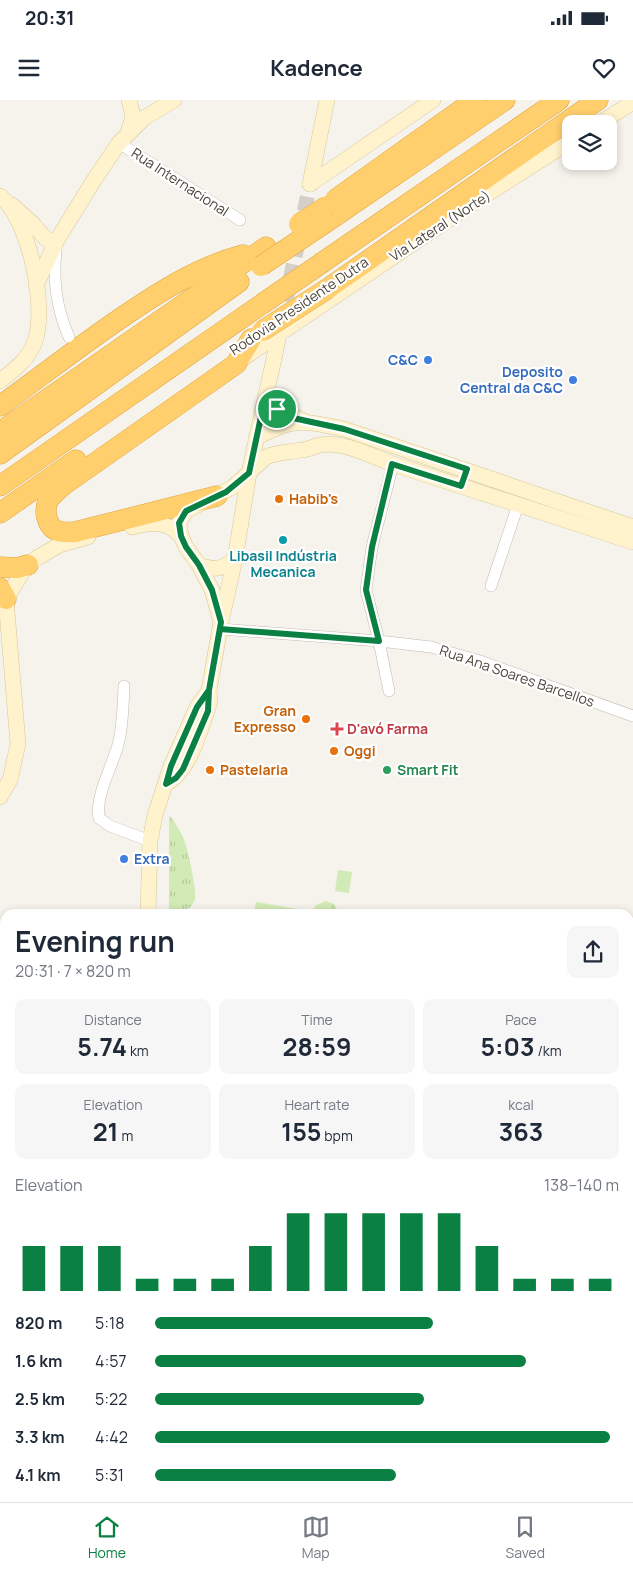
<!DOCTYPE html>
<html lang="en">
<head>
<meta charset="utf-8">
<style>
  :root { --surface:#fff; --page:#f6f6f7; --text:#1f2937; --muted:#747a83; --line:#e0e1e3; --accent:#0b8043 }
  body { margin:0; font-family:Manrope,sans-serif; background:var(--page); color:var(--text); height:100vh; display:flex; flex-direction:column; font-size:19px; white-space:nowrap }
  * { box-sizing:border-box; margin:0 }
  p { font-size:16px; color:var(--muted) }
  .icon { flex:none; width:28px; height:28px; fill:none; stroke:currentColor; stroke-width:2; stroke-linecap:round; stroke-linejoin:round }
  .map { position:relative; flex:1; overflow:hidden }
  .drawer { position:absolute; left:0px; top:809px; width:634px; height:594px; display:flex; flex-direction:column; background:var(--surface); border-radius:15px 15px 0 0; box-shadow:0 2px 8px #0003 }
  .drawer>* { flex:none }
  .buttons { position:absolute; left:562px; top:15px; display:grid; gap:10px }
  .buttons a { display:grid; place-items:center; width:55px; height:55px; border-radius:10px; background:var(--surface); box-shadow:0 2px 8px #0003; font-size:25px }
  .pin { position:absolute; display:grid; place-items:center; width:42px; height:42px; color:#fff; margin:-21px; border:2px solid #fff; border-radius:50%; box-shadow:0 1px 5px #0007 }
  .round { display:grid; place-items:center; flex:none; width:52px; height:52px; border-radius:10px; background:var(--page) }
  .overview { display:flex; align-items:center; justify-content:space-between; height:85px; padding:0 15px }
  h1 { font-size:28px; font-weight:700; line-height:38px }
  .figures { display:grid; grid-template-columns:repeat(3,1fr); gap:8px; height:85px; padding:5px 15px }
  .figures div { display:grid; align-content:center; border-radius:10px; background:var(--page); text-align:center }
  .figures b { font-size:25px; font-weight:700 }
  .figures small { font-size:14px; font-weight:400 }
  .figures p { font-size:14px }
  .chart { height:140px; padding:10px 15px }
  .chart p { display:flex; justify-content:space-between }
  .chart svg { width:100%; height:90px; margin-top:5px; stroke:var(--accent); stroke-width:6 }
  ul { padding:0 15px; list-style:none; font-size:16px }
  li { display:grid; grid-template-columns:80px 60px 1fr; align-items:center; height:38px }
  li i { height:12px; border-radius:6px; background:var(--accent) }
  .status { display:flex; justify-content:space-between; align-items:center; height:35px; padding:0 25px; background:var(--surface); direction:ltr }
  .status svg { height:14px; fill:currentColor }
  header { display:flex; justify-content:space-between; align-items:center; height:65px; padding:0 15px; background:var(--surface); font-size:22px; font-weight:700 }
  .tabs { display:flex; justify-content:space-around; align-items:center; height:70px; border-top:1px solid var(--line); background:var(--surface); font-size:14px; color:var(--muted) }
  .tabs a { display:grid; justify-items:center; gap:2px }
  .tabs .current { color:var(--accent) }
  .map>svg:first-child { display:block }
</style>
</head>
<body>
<div class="status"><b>20:31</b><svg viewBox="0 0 49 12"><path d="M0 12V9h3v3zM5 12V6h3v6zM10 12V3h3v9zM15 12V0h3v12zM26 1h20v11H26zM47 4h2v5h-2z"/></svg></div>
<header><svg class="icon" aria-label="menu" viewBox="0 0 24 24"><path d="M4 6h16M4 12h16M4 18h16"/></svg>Kadence<svg class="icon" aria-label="heart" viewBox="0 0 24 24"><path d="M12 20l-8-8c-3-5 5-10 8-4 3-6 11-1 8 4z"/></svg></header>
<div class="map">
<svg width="633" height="1402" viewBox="0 0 633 1402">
  <defs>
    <pattern id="grass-tufts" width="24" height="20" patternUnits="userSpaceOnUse" patternTransform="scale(1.25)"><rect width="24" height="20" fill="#d2eab5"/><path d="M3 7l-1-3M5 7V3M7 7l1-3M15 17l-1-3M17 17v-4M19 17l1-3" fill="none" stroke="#b6ca9c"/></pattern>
  </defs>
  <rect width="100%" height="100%" fill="#f6f3ec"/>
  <g fill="url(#grass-tufts)">
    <path d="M169,715c7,8 12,17 16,27 3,8 12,50 10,57 -4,13 -16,12 -26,10z"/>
    <polygon points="326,801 334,804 339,814 311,814 316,805"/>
  </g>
  <g fill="#d2eab5">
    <polygon points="338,770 352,772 349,793 335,791"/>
    <polygon points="256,802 298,809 297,814 254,814"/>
    <polygon points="495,1398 612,1398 606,1402 490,1402"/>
  </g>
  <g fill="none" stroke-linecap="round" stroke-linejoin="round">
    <polyline stroke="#d4d0c8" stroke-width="15" stroke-dasharray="15 8" stroke-linecap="butt" points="281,224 310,84"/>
    <g stroke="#c2bbae" stroke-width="12">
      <g id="street">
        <polyline points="119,43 240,120"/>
        <path d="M56,150c-3,31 0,58 13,87"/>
        <polyline points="491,486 518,405"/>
        <polyline points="220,529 379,541 431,547 480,561 633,616"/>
        <path d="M124,586c-1,20 -1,40 -6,59 -6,22 -23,51 -19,73l11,8 40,15"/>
        <polyline points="389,591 379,541 366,490 372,447 393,364"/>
        <polyline points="0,918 5,922"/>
        <polyline points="0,1018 5,1022"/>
        <polyline points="629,1251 633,1253"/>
        <polyline points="629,1315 633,1322"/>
      </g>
    </g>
    <g stroke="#d6c79b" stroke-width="16">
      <g id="secondary">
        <polyline points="599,24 633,2"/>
        <polyline points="128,33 133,16 129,0"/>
        <polyline points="310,84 433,0"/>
        <polyline points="310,84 327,0"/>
        <path d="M0,96c29,23 47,110 35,145 -6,18 -21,29 -35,40"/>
        <polyline points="12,105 32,123 46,139 53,142 57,140"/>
        <polyline points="36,185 57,140 94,80 119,43 144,18 174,0"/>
        <polyline points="239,261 473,103 571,41"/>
        <polyline points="265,298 284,313 304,321"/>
        <path d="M256,338c37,-21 49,-17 88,-9l289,98"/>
        <path d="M132,427c19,-5 34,-7 49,9"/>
        <path d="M199,465c15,5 23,5 36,-6"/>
        <path d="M221,522l-9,-32 -13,-25 -13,-18 -5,-11 -2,-13 7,-12 47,-24 33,-30c11,-5 24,-5 35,-7 7,0 13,-4 19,-5 24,-4 51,11 73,19l240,78"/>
        <path d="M166,684c24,-14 32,-48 41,-73l3,-10 -1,-11 12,-68 14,-63 14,-86 29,-133"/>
        <polyline points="0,697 10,680 18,644 6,499 22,473 28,465 37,458 59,445 88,437"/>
        <polyline points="148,814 150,741 155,715 171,666 197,607 209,590"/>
        <polyline points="0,1090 5,1084"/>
      </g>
    </g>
    <g stroke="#e0a43c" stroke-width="21">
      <g id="highway">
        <polyline points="336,99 475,0"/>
        <polyline points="325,123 505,0"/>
        <polyline points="323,162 559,0"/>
        <polyline points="327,189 598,0"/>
        <path d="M0,306c40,-29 80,-60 121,-88 38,-26 77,-51 122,-63"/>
        <polyline points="0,332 266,147"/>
        <polyline points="0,354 239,182"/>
        <polyline points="0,386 262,204"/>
        <path d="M217,396l-142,36c-16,1 -26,0 -29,-19 0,-4 0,-8 2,-12 4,-7 11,-12 17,-17l171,-120 15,-25"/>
        <polyline points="0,413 76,360"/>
        <polyline points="0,467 17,468 28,465"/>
        <polyline points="0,488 6,499"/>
      </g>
    </g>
    <use href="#street" stroke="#fff" stroke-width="11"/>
    <use href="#secondary" stroke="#fff3cd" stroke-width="15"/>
    <use href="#highway" stroke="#ffcf6e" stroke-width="20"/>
    <g stroke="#e0a43c" stroke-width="21" stroke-linecap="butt">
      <g id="highway-bridge">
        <polyline points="299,124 327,106"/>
        <polyline points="261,166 325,123"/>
        <polyline points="262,204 323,162"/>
        <polyline points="262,231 327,189"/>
      </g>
    </g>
    <use href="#highway-bridge" stroke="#ffcf6e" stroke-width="20"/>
  </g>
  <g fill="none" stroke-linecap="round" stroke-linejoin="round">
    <g stroke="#fff" stroke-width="10">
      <polyline id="route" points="277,309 265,298 249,373 226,392 186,411 179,423 181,436 186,447 199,465 212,490 221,522 209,590 197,607 171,666 166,684 176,678 183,669 208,611 209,590 220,529 379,541 366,490 372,447 392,364 461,386 467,369 344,329 293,318 277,309"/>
    </g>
    <use href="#route" stroke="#0b8043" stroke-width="6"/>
  </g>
  <g fill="#3f7fe0" stroke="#fff" stroke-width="2">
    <circle cx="428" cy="260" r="5"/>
    <circle cx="573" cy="280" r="5"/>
    <circle cx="124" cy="759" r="5"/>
  </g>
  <g fill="#e8710a" stroke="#fff" stroke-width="2">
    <circle cx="279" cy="399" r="5"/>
    <circle cx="306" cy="619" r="5"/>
    <circle cx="334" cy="651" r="5"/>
    <circle cx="210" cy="670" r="5"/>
  </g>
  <circle fill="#0f9aa8" stroke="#fff" stroke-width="2" cx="283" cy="440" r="5"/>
  <path fill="#e0444e" stroke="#fff" stroke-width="2" d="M334.5 621.5h5v5h5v5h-5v5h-5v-5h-5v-5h5z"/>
  <circle fill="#2e9e5b" stroke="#fff" stroke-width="2" cx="387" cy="670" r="5"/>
  <g text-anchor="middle" stroke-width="4.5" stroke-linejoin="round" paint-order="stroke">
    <g font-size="14" fill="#4b4439" stroke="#fff">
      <text transform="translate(180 82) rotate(33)" y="5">Rua Internacional</text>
      <text transform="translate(440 126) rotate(-33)" y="5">Via Lateral (Norte)</text>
      <text transform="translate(299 206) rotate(-34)" y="5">Rodovia Presidente Dutra</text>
      <text transform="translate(517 576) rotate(19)" y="5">Rua Ana Soares Barcellos</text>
    </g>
    <g font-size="14" font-weight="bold" fill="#366cbe" stroke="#fff" text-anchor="end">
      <text x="418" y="265">C&amp;C</text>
      <text x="563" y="277">Deposito<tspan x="563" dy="16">Central da C&amp;C</tspan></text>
      <text x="134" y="764" text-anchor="start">Extra</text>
    </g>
    <g font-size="14" font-weight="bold" fill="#c56008" stroke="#fff" text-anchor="start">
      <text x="289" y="404">Habib's</text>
      <text x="296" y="616" text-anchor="end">Gran<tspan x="296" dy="16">Expresso</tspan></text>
      <text x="344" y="656">Oggi</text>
      <text x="220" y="675">Pastelaria</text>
    </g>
    <g font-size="14" font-weight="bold" fill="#0d838f" stroke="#fff">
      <text x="283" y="461">Libasil Indústria<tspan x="283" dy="16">Mecanica</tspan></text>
    </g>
    <g font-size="14" font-weight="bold" fill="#be3a42" stroke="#fff" text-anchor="start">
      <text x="347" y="634">D'avó Farma</text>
    </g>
    <g font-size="14" font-weight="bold" fill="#27864d" stroke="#fff" text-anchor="start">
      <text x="397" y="675">Smart Fit</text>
    </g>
  </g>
</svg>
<div class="buttons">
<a><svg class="icon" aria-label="layers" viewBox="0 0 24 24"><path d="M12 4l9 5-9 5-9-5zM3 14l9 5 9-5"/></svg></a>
</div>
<div class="pin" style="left:277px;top:309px;background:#1e9e55"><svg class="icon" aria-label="arrive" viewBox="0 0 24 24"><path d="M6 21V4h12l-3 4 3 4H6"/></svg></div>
<section class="drawer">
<div class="overview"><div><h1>Evening run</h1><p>20:31 · 7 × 820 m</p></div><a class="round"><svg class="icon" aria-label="share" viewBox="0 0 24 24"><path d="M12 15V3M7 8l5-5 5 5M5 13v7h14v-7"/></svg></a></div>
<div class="figures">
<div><p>Distance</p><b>5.74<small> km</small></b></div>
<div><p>Time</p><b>28:59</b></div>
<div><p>Pace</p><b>5:03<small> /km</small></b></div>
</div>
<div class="figures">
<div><p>Elevation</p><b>21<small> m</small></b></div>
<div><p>Heart rate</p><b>155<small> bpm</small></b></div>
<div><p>kcal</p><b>363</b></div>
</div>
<div class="chart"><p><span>Elevation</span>138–140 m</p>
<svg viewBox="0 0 160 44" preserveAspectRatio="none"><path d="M5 44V22M15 44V22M25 44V22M35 44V38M45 44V38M55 44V38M65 44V22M75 44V6M85 44V6M95 44V6M105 44V6M115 44V6M125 44V22M135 44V38M145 44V38M155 44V38"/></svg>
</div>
<ul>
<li><b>820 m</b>5:18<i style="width:60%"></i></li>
<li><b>1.6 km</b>4:57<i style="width:80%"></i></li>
<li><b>2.5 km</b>5:22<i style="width:58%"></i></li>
<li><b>3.3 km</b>4:42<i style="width:98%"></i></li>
<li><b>4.1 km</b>5:31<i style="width:52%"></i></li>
</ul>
</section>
</div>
<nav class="tabs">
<a class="current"><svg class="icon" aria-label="home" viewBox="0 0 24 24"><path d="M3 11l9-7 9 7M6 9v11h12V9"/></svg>Home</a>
<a><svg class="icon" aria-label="map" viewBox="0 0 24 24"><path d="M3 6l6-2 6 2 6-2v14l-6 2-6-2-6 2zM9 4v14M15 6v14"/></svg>Map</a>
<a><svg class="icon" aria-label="saved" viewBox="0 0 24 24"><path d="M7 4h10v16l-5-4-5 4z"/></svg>Saved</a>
</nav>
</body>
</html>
